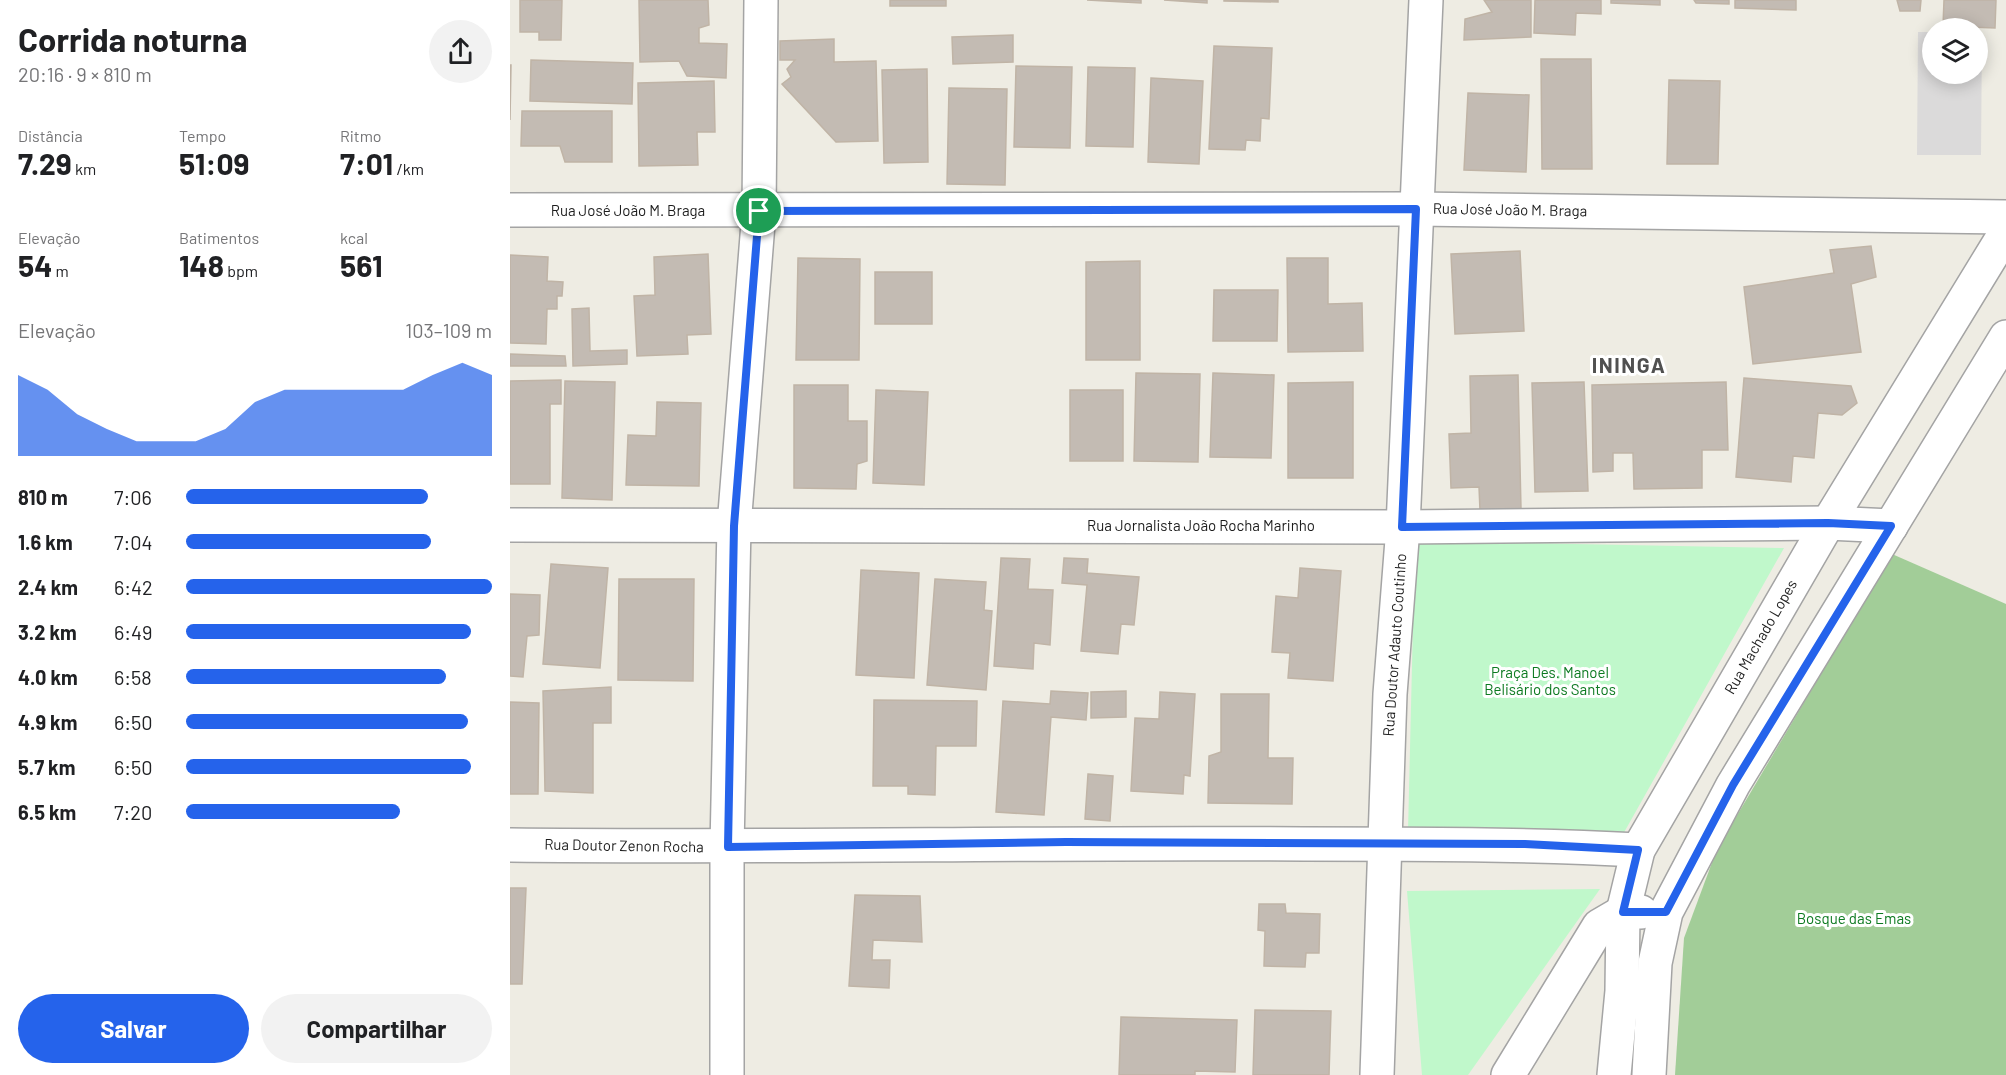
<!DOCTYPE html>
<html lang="pt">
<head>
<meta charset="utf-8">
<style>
  :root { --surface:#fff; --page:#f2f2f2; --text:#202124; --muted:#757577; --accent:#2563eb }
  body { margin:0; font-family:Barlow,sans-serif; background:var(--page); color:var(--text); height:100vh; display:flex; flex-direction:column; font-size:22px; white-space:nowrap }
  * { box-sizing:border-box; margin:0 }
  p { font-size:20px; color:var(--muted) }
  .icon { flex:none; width:33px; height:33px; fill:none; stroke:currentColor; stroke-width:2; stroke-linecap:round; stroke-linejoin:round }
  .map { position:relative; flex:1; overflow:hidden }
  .details { display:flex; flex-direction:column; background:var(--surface); width:510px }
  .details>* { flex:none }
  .controls { position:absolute; left:1412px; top:18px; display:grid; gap:12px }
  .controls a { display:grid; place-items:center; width:66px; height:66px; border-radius:50%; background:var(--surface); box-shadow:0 3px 15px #0003; font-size:30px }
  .pin { position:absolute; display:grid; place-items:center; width:51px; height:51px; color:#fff; margin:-26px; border:3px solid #fff; border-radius:50%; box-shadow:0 2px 6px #0007 }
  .round { display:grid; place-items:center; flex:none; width:63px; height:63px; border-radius:32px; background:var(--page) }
  .overview { display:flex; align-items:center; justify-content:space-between; height:102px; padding:0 18px }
  h1 { font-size:33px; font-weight:700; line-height:45px }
  .stats { display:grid; grid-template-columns:repeat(3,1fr); gap:9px; height:102px; padding:6px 18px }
  .stats div { display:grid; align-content:center }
  .stats b { font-size:30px; font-weight:700 }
  .stats small { font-size:16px; font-weight:400 }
  .stats p { font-size:16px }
  .chart { height:168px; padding:12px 18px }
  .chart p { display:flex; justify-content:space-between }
  .chart svg { width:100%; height:108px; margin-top:6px; fill:var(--accent); opacity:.7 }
  .button { display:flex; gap:12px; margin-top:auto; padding:12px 18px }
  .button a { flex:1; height:69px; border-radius:36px; background:var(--accent); color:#fff; font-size:24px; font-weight:700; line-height:69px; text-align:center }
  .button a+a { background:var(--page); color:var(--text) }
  ul { padding:0 18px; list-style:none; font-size:20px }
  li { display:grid; grid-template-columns:96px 72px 1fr; align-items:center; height:45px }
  li i { height:15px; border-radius:8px; background:var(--accent) }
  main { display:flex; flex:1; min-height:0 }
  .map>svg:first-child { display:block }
</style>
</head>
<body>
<main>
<section class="details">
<div class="overview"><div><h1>Corrida noturna</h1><p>20:16 · 9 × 810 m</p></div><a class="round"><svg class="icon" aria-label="share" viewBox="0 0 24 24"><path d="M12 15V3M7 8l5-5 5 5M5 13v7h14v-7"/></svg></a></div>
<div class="stats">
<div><p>Distância</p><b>7.29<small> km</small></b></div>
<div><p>Tempo</p><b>51:09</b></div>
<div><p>Ritmo</p><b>7:01<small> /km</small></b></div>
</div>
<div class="stats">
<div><p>Elevação</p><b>54<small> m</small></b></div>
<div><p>Batimentos</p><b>148<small> bpm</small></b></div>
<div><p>kcal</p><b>561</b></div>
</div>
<div class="chart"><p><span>Elevação</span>103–109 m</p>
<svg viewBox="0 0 160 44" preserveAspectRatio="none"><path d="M0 44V11L10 17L20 27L30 33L40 38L50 38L60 38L70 33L80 22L90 17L100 17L110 17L120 17L130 17L140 11L150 6L160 11V44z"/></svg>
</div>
<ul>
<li><b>810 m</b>7:06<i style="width:79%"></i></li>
<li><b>1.6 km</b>7:04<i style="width:80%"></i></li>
<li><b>2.4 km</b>6:42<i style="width:100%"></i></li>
<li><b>3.2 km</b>6:49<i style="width:93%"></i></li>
<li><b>4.0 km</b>6:58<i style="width:85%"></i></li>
<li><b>4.9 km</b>6:50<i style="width:92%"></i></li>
<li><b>5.7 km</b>6:50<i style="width:93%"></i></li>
<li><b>6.5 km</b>7:20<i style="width:70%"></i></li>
</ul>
<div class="button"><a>Salvar</a><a>Compartilhar</a></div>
</section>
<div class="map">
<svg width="1496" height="1075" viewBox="0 0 1496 1075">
  <rect width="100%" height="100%" fill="#eeece3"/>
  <polygon fill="#dbdada" points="1408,32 1422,32 1422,74 1467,74 1467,32 1472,32 1471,155 1407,155"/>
  <polygon fill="#a2cd98" points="1382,554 1496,604 1496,1075 1165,1075 1174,938 1207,849"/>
  <g fill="#c0f8cb">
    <polygon points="905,541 1274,548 1112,836 898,832"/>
    <polygon points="1090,889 958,1075 912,1075 897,891"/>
  </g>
  <g fill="#c3bbb3" stroke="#c0b4a6" stroke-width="1.5">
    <polygon points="10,0 52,0 51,40 29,40 29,32 10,32"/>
    <polygon points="129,0 198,0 199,25 189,28 189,43 217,44 216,78 177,76 169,61 130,62"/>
    <rect x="380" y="0" width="56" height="6"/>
    <polygon points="577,0 631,0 631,3"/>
    <polygon points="654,0 697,0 697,3"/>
    <polygon points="714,0 768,0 768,2 714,1"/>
    <polygon points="974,0 1021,0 1021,37 954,40 955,19 982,12"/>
    <polygon points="1025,0 1091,0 1091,14 1066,13 1065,35 1024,33"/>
    <polygon points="1101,0 1150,0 1150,5 1101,3"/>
    <polygon points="1184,0 1219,0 1219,4 1186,3"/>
    <polygon points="1225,0 1286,0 1286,10 1225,8"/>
    <polygon points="1387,0 1411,0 1410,11 1390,11"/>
    <polygon points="1434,0 1486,0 1485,28 1433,26"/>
    <polygon points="503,35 503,62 443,64 442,37"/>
    <polygon points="324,39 324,62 366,61 368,141 326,142 272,84 281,77 277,69 285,60 270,60 270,41"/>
    <polygon points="704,46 762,48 759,119 751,118 750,141 736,140 735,150 699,149"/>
    <polygon points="1031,59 1081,59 1082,169 1032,169"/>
    <polygon points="21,60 123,63 122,104 20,101"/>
    <polygon points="0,65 1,65 0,120"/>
    <polygon points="506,66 562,67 560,148 504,147"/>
    <polygon points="578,67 625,68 623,147 576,146"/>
    <polygon points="417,69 418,162 374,163 372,70"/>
    <polygon points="641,78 693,81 689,164 638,162"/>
    <polygon points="1159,80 1210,81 1208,164 1157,164"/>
    <polygon points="204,81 205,132 187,132 188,165 129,166 128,83"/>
    <polygon points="439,88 497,89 495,185 437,184"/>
    <polygon points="958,93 1019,95 1016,172 954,170"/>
    <polygon points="12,111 102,111 102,162 55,162 50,146 11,146"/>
    <polygon points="1361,246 1366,277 1341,284 1351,352 1243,364 1234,287 1324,273 1320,250"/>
    <polygon points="1010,251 1014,331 945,334 941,254"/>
    <polygon points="198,254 201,334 177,335 178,354 127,356 124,296 145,295 144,257"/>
    <polygon points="0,255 38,257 37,281 53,282 52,296 47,296 47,309 37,309 36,344 0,343"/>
    <polygon points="288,258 350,259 349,360 286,360"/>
    <polygon points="777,258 818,258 818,304 852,303 853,351 778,352"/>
    <polygon points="630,261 630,360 576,360 576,262"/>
    <rect x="365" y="272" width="57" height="52"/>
    <polygon points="704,290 768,290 767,341 703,341"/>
    <polygon points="79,308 80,351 117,350 117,364 63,366 62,309"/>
    <polygon points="0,354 55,356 56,366 0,366"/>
    <polygon points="626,373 690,374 688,462 624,461"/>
    <polygon points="703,373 764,375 761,458 700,457"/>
    <polygon points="1008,375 1011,509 970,510 969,487 941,488 939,434 961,433 960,376"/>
    <polygon points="1234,378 1341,386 1347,403 1332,415 1308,413 1304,458 1283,456 1281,482 1226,477"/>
    <polygon points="51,380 51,404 40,404 40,484 0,484 0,381"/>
    <polygon points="55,381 105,382 102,500 52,498"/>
    <polygon points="843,382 843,478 778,478 778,383"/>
    <polygon points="1074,382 1078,491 1025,492 1022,383"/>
    <polygon points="1216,382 1218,450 1192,450 1192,488 1124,489 1123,453 1103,453 1103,471 1083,472 1082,385"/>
    <polygon points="284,385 338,385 338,421 357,421 357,461 347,464 346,489 284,488"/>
    <polygon points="366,390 418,392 414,485 363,483"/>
    <rect x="560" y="390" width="53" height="71"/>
    <polygon points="147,402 191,403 189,486 116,485 118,435 146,436"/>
    <polygon points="491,558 520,559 518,589 543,590 540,645 524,643 523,669 484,666"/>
    <polygon points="554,558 578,559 577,573 629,577 624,625 611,624 608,654 571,651 577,585 552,583"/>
    <polygon points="41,564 98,568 90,668 33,664"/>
    <polygon points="790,568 831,571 823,681 778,678 780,653 762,652 766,596 788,598"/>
    <polygon points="351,570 409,573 404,678 346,675"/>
    <polygon points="109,579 184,579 183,681 108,680"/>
    <polygon points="425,579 476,582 474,610 482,611 476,690 417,685"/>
    <polygon points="0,594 30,595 29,635 17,636 13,677 0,676"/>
    <polygon points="101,687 101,723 83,723 83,793 35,791 33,691"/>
    <polygon points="541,691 578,693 576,720 541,717 534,815 486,812 493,701 540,704"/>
    <polygon points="616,691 616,717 581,718 581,692"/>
    <polygon points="650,692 685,694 680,776 674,775 673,794 621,791 625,718 649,719"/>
    <polygon points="711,694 759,694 758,758 783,758 782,804 698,803 699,756 711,752"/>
    <polygon points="364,700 467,701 466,746 426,746 425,795 398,794 398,786 363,786"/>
    <polygon points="0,702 29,703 28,794 0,794"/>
    <polygon points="578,774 603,776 600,821 575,819"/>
    <polygon points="0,888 16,888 12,984 0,984"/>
    <polygon points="345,895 410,896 412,942 363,940 362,960 380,960 379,988 339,986"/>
    <polygon points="749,904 775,904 776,913 810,914 809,953 796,953 795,967 754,966 755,931 748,930"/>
    <polygon points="745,1010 821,1011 819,1075 743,1075"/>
    <polygon points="611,1017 727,1020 725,1072 685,1071 685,1075 609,1075"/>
  </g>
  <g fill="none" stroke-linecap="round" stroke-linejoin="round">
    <g stroke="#a4a4a4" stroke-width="36">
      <g id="minor">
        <polyline points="0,210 906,209 1496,217"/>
        <polyline points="0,525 893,527 1318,523 1381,526"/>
        <path d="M0,845c265,3 529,-3 794,-1 111,0 223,0 334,6"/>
        <polyline points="217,1075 217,847 224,526 249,211 251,0"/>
        <polyline points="867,1075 880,694 893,527 916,0"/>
        <polyline points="998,1075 1089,926 1113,912 1131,912"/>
        <polyline points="1104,1075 1112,991 1113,912 1128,850 1318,523 1496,232"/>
        <polyline points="1139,1075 1145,963 1156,912 1223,785 1496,337"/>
      </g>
    </g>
    <use href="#minor" stroke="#fff" stroke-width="33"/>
  </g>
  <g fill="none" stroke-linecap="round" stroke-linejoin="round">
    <g stroke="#fff" stroke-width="12">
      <polygon id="route" points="906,209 892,527 1318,523 1381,526 1223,785 1156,912 1113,912 1128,850 1015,844 556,842 218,847 224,526 249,211"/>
    </g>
    <use href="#route" stroke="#2563eb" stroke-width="8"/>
  </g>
  <g text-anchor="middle" stroke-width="6" stroke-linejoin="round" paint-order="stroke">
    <g font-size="15" fill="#1d1d1d" stroke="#fff">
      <text transform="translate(1000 210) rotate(1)" y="5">Rua José João M. Braga</text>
      <text x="118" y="216">Rua José João M. Braga</text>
      <text x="691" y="531">Rua Jornalista João Rocha Marinho</text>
      <text transform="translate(1251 637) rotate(-60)" y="5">Rua Machado Lopes</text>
      <text transform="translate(885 645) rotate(-86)" y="5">Rua Doutor Adauto Coutinho</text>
      <text transform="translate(114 846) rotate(1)" y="5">Rua Doutor Zenon Rocha</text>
    </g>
    <g font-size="15" fill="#0d7a21" stroke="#fff">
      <text x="1040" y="678">Praça Des. Manoel<tspan x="1040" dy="17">Belisário dos Santos</tspan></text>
      <text x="1344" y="924">Bosque das Emas</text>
    </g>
    <g font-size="21" font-weight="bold" letter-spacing="1.5" fill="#505050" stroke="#fff">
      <text x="1119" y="373">ININGA</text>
    </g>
  </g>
</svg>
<div class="controls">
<a><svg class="icon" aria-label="layers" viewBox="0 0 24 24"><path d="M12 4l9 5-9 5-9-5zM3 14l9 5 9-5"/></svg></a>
</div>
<div class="pin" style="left:249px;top:211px;background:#1e9e55"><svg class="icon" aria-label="arrive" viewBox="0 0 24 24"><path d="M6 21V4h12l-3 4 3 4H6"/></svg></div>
</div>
</main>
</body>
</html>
